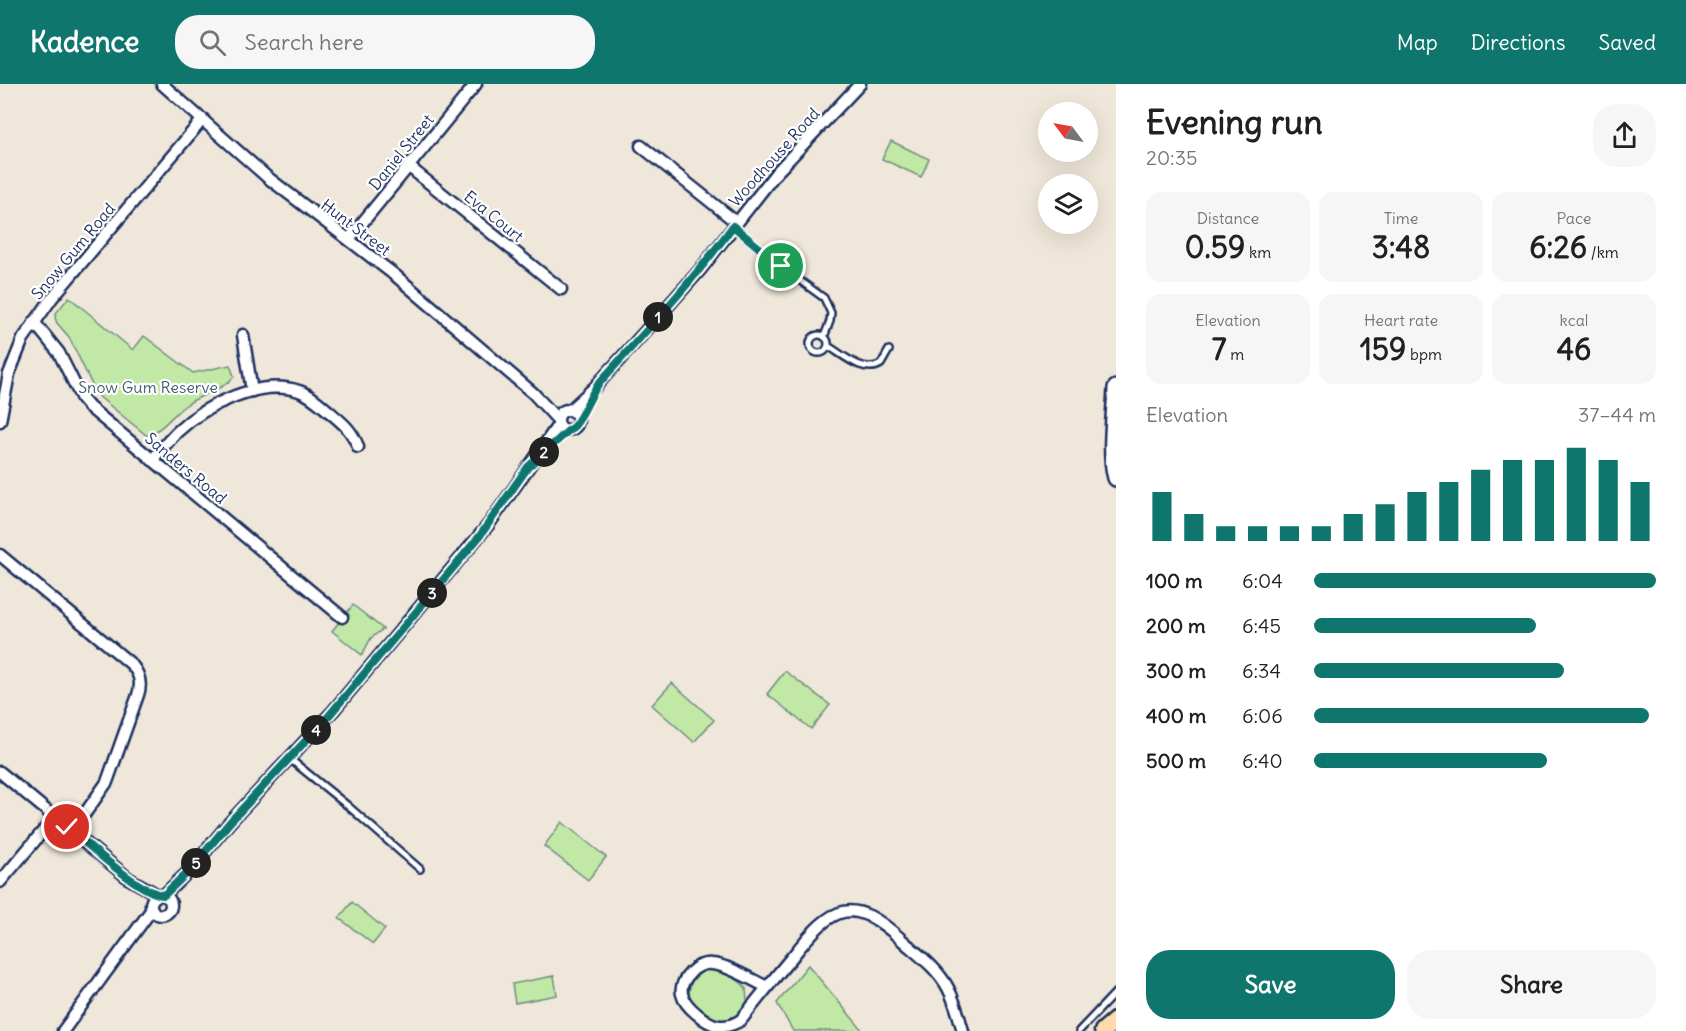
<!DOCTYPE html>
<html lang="en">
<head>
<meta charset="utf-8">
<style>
  :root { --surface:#fff; --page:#f6f6f6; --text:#202124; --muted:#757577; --accent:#0f766e }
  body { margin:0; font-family:Delius,sans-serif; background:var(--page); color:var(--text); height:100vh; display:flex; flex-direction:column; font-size:22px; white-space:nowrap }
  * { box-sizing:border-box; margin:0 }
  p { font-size:20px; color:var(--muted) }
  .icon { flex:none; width:33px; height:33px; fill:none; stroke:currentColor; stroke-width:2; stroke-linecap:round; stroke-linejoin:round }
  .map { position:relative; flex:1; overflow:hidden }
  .drawer { display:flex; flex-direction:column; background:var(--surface); width:570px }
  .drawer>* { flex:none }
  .needle { width:39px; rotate:302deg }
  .controls { position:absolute; left:1038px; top:18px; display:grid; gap:12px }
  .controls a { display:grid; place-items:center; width:60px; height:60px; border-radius:50%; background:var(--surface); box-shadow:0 6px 24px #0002; font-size:30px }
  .pin { position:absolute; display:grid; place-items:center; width:51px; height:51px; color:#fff; margin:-26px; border:3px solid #fff; border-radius:50%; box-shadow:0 2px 6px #0007 }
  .km { position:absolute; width:30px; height:30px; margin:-15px; border-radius:50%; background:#222; color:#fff; font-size:16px; line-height:30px; text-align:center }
  .round { display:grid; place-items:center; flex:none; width:63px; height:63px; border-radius:24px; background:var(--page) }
  .overview { display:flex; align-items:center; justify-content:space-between; height:102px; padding:0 30px }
  h1 { font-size:33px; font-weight:700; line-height:45px }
  .metrics { display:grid; grid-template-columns:repeat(3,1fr); gap:9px; height:102px; padding:6px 30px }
  .metrics div { display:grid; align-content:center; border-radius:15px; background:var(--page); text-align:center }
  .metrics b { font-size:30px; font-weight:700 }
  .metrics small { font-size:16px; font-weight:400 }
  .metrics p { font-size:16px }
  .chart { height:168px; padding:12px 30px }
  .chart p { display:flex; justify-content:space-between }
  .chart svg { width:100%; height:108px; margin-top:6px; stroke:var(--accent); stroke-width:6 }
  .action { display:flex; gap:12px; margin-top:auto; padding:12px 30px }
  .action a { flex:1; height:69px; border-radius:24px; background:var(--accent); color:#fff; font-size:24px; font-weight:700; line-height:69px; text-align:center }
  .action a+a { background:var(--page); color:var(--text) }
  ul { padding:0 30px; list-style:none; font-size:20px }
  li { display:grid; grid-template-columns:96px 72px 1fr; align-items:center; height:45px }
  li i { height:15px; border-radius:8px; background:var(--accent) }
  header { display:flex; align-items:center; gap:36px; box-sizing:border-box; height:84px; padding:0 30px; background:var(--accent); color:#fff }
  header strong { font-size:28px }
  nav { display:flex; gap:33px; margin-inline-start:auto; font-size:21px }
  .search { width:420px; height:54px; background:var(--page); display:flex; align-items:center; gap:15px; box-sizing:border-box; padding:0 21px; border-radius:24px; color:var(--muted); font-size:22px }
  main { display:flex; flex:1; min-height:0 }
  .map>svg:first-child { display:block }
</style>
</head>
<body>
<header>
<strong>Kadence</strong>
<div class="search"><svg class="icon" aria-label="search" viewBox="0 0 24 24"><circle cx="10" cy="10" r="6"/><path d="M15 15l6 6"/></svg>Search here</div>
<nav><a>Map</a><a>Directions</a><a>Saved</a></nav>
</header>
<main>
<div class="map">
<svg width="1116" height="947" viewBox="0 0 1116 947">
  <rect width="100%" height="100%" fill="#efe7d9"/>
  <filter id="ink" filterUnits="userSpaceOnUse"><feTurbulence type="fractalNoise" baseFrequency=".0167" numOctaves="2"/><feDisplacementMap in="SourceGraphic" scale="12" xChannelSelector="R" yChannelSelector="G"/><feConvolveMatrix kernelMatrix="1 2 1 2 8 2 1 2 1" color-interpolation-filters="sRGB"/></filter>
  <g filter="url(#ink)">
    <g fill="#c1e9a5" stroke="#6e8c82" stroke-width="1.5">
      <polygon points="891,57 929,75 921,93 882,75"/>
      <path d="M69,213l64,53 11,-14 49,37 37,-8 4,11c-8,13 -35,19 -48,29 -12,8 -27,29 -40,30l-49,-40 -28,-58 -12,-14 -2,-5 1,-5z"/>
      <polygon points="353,521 383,545 371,554 362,571 332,547"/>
      <polygon points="785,587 830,621 811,645 767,610"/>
      <polygon points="672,599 714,636 694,658 652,621"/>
      <polygon points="562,738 606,773 588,796 544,762"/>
      <polygon points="352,818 385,845 373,860 339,834"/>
      <polygon points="808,881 863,947 793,947 777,919"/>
      <path d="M706,886c12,0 33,8 40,18l1,14c-17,29 -39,19 -57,-3 -3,-14 3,-23 16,-29z"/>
      <polygon points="554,892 557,911 515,919 512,900"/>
    </g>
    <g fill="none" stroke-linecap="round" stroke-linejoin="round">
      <g stroke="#1b2f5e" stroke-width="10">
        <g id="lane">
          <polyline points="733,142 784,185 824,214 831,229 830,237 824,253"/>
          <circle cx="819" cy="260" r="9"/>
          <path d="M828,262c14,8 36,29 53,18l8,-14"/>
          <polyline points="290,675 348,722 420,785"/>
          <polyline points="1079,947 1116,908"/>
        </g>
      </g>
      <g stroke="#1b2f5e" stroke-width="15">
        <g id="street">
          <polyline points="162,0 267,93 396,192 533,309 557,335"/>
          <polyline points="641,62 736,138"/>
          <polyline points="408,82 561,205"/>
          <polyline points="349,155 476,0"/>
          <polyline points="34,238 59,269 82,315 89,323 342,533"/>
          <polyline points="243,251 252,307"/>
          <circle cx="568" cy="336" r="10"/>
          <polyline points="570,326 595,303 660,231 700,186 776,89 860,0"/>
          <polyline points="0,337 9,290 23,255 52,214 203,35"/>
          <path d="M152,376c8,-9 16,-19 25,-28 28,-27 83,-54 122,-41 10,3 19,11 27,18 14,12 26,20 32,38"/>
          <path d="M0,471l131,109c9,10 11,19 7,31l-31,87 -35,50"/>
          <polyline points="0,688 128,794 158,811"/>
          <polyline points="0,798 55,733"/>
          <circle cx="161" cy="821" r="10"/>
          <polyline points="164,811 190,786 230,738 333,627 489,440 558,341"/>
          <path d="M767,903c-15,-7 -39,-22 -55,-23 -8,-1 -15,2 -21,8 -16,16 -10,29 6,42 14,12 27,17 44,6 17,-21 34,-43 52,-64 40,-51 59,-62 110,-15 16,14 35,28 45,47 7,13 11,29 15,43"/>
          <polyline points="63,947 152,825"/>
        </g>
      </g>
      <g stroke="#1b2f5e" stroke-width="20">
        <path id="secondary" d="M1116,304c-1,27 -7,64 0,90"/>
      </g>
      <g stroke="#1b2f5e" stroke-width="21">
        <polyline id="primary" points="1103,947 1116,936"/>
      </g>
      <use href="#lane" stroke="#fff" stroke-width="5"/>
      <use href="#street" stroke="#fff" stroke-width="10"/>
      <use href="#secondary" stroke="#fff" stroke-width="15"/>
      <use href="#primary" stroke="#fddbac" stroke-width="16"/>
    </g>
  </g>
  <g fill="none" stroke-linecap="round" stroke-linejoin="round" filter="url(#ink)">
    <g stroke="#fff" stroke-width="12">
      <path id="route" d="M67,743c20,16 73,67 97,68l26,-25 40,-48 97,-104 152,-181 49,-70 40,-36c12,-5 22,-38 32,-49 46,-51 93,-101 133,-156l48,40"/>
    </g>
    <use href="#route" stroke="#0f766e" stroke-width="8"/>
  </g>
  <g text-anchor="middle" stroke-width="4.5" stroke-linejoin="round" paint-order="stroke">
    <g font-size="16" fill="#1b2f5e" stroke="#fff">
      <text transform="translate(401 68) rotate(-51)" y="6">Daniel Street</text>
      <text transform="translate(774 73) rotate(-48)" y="6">Woodhouse Road</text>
      <text transform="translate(494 132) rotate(39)" y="6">Eva Court</text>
      <text transform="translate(356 143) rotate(37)" y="6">Hunt Street</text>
      <text transform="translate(73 167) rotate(-50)" y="6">Snow Gum Road</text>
      <text transform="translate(186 384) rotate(40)" y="6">Sanders Road</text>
    </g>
    <g font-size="16" fill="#445e70" stroke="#fff">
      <text x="148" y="309">Snow Gum Reserve</text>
    </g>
  </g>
</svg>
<div class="controls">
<a><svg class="needle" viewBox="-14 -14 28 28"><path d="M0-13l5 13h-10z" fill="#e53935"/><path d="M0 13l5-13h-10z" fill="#757577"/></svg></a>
<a><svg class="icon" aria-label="layers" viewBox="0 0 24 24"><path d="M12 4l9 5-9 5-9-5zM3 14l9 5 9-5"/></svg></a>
</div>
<div class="pin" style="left:781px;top:182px;background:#1e9e55"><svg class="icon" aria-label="arrive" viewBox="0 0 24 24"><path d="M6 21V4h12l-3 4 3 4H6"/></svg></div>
<div class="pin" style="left:67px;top:743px;background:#d93025"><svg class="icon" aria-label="check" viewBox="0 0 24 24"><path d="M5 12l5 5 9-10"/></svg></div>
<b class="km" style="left:658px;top:233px">1</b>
<b class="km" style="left:544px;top:368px">2</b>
<b class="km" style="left:432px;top:509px">3</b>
<b class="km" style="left:316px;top:646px">4</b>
<b class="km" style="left:196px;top:779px">5</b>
</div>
<section class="drawer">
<div class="overview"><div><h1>Evening run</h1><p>20:35</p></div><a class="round"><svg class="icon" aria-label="share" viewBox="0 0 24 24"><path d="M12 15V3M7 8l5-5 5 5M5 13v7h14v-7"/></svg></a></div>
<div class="metrics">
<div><p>Distance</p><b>0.59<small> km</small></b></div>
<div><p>Time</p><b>3:48</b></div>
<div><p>Pace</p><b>6:26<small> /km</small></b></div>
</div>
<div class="metrics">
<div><p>Elevation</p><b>7<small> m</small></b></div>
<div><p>Heart rate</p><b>159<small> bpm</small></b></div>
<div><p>kcal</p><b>46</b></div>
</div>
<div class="chart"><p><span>Elevation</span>37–44 m</p>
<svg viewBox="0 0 160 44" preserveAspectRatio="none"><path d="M5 44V24M15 44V33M25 44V38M35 44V38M45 44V38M55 44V38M65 44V33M75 44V29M85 44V24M95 44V20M105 44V15M115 44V11M125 44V11M135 44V6M145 44V11M155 44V20"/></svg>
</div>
<ul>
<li><b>100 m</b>6:04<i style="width:100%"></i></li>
<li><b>200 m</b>6:45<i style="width:65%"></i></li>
<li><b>300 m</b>6:34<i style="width:73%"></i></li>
<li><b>400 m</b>6:06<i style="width:98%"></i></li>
<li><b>500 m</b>6:40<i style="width:68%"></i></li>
</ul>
<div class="action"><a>Save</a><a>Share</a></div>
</section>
</main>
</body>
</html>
